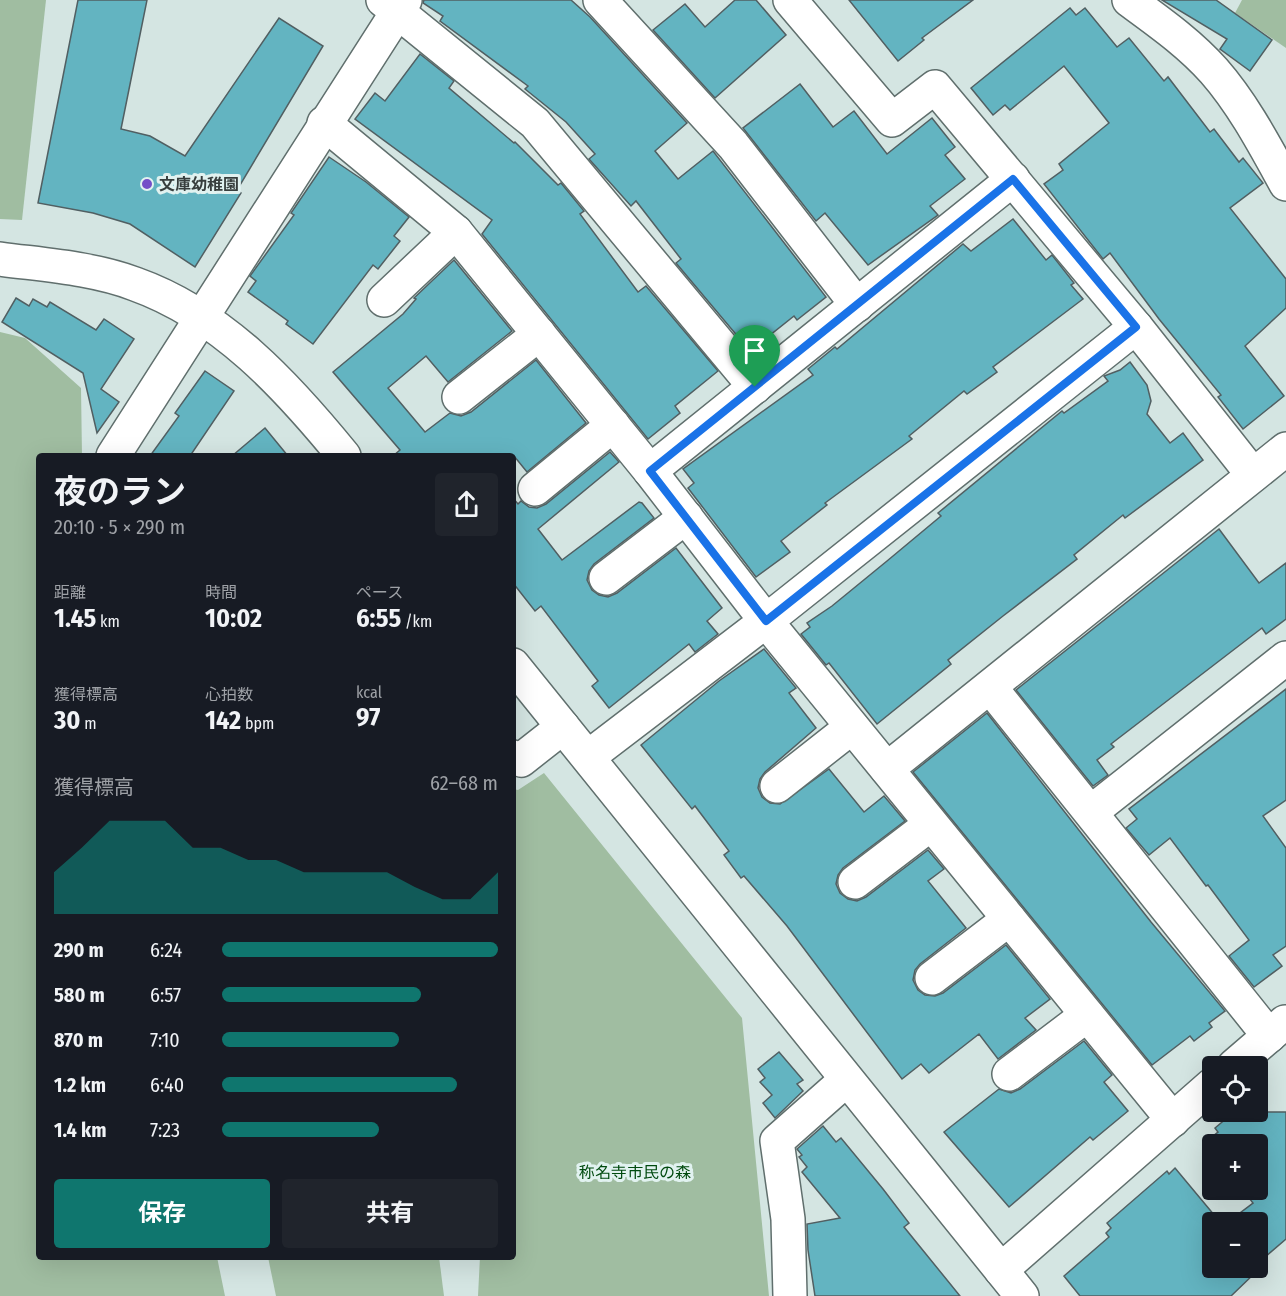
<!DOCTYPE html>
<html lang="ja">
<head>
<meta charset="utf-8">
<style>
  :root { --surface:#171b24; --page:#20242c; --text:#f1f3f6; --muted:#9ea1a6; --accent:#0f766e }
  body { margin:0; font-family:"Fira Sans Condensed","Noto Sans JP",sans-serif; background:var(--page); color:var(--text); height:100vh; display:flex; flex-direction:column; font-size:22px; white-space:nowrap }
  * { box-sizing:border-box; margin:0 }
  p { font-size:20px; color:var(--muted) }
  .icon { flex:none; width:33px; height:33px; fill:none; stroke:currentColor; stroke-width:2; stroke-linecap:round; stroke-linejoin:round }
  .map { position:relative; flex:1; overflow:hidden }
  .panel { position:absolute; left:36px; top:453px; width:480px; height:807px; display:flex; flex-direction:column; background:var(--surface); border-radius:6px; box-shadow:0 6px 24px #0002 }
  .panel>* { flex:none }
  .tools { position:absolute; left:1202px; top:1056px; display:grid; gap:12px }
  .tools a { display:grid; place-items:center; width:66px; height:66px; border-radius:6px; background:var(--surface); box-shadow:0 6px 24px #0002; font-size:30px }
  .pin { position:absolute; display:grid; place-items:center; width:51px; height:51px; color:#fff; margin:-62px -26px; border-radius:50% 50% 50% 0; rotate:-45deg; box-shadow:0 0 6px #0007 }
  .pin .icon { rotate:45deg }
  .round { display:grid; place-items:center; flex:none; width:63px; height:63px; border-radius:6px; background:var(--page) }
  .summary { display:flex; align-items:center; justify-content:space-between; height:102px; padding:0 18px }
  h1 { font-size:33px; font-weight:700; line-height:45px }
  .figures { display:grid; grid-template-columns:repeat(3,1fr); gap:9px; height:102px; padding:6px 18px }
  .figures div { display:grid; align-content:center }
  .figures b { font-size:26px; font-weight:700 }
  .figures small { font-size:16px; font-weight:400 }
  .figures p { font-size:16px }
  .chart { height:168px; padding:12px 18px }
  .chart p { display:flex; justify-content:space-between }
  .chart svg { width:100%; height:108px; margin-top:6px; fill:var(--accent); opacity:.7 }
  .action { display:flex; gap:12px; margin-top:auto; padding:12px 18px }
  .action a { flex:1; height:69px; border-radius:6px; background:var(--accent); color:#fff; font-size:24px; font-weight:700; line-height:69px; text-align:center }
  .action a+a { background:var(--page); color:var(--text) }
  ul { padding:0 18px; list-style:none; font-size:20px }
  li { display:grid; grid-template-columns:96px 72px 1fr; align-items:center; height:45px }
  li i { height:15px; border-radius:8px; background:var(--accent) }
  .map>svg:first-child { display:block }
</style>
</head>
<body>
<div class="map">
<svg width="1286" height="1296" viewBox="0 0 1286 1296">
  <rect width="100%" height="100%" fill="#d4e5e2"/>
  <g fill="#a0bda1">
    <polygon points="0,0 46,0 22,220 0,219"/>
    <polygon points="1242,0 1286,0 1286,48 1235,13"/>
    <polygon points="0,332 25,338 81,388 82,456 39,456 39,1257 217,1257 225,1296 0,1296"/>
    <polygon points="544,773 742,1018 769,1296 478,1296 480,1257 513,1257 513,789 518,790"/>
    <polygon points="268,1257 439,1257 444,1296 276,1296"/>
  </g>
  <g fill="#63b4c1" stroke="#515f62" stroke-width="1.5">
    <polygon points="78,0 147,0 121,129 150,136 185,156 279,18 323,46 237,190 241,193 195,267 130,224 93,213 38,203"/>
    <polygon points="424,0 571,0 590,17 687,123 655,151 678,179 713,151 826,297 797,320 794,316 750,351 676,263 681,259 636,201 631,206 589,159 595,154 566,122 525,89 528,86 440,21 443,16 423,3"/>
    <polygon points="735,0 756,0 786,35 715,98 653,30 685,4 705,27"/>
    <polygon points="849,0 973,0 922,38 924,40 898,61"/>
    <polygon points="1162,0 1216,0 1272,40 1250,71 1220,49 1227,39"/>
    <polygon points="1070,8 1076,15 1085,8 1117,47 1129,38 1164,81 1168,77 1210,132 1214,129 1239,162 1243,158 1263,183 1230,208 1286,279 1286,308 1245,346 1284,396 1243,429 1218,397 1221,395 1159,319 1110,253 1103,259 1044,184 1063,170 1059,164 1109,123 1064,66 1010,110 1005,105 993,115 971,88"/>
    <polygon points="420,54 454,81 449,88 514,143 515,142 558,185 561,183 584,211 580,214 638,292 646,286 718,371 675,406 680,413 648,439 482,234 492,220 355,119 375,93 385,101"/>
    <polygon points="800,84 833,127 854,111 887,154 932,118 955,147 945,155 965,179 930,206 938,215 868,265 825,213 816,221 743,128"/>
    <polygon points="329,157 366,182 409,217 394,236 400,241 378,269 373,265 313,344 286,324 288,321 248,292 256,281 250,276 294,215 291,213"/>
    <polygon points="1013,219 1046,260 1052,255 1074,283 1071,285 1083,299 993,367 997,372 967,394 964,391 909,436 912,439 825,503 827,505 781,541 790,552 756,577 688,488 694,483 683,469 813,375 808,369 835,347 837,349 963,244 971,251"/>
    <polygon points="454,260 512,331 448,382 426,356 388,388 425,432 450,413 461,416 471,412 536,360 586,423 527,472 514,456 393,456 400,450 333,372 403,314 416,299 414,298"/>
    <polygon points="16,298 29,306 33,299 47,307 50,302 96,330 104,319 134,339 101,389 119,402 97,433 83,373 2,322"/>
    <polygon points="1130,362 1147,385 1151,401 1147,414 1170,443 1183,433 1203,460 1125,518 1123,515 1074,555 1077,559 1003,616 948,660 951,664 877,724 829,663 826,665 801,634 810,627 807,623 832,606 887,561 941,516 938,513 1062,411 1064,413 1108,381 1104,376 1120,370"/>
    <polygon points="205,371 234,391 190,456 150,456 179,416 175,413"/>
    <polygon points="265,428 288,456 232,456"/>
    <polygon points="610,452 619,462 538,529 562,560 639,502 642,503 654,518 594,564 589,571 587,580 592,590 599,595 608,597 617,593 676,548 722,608 707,621 718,634 695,652 689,644 609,708 592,686 598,681 541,606 535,611 513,583 513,498 518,504 521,501 529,507 537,508 546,504"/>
    <polygon points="1219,529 1259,583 1286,563 1286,619 1266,634 1262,628 1111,744 1114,747 1097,760 1108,775 1093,786 1016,690"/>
    <polygon points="764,649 796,688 789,693 816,728 765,772 760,779 758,788 762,797 770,803 780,804 829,769 864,812 884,796 905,821 843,868 838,875 836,884 840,893 848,899 857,901 866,897 928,850 944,869 928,881 966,928 920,964 915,970 913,980 918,990 925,995 935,996 943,993 1006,945 1050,999 1025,1018 1036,1030 998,1059 979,1034 929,1073 921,1064 902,1079 787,926 744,876 741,878 724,855 729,851 695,806 692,809 641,745 719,681"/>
    <polygon points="1286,689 1286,800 1263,816 1286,848 1286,946 1273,955 1282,966 1254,987 1229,956 1249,940 1208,885 1206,886 1170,838 1149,855 1126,828 1137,819 1129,809"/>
    <polygon points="987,713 1151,922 1225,1011 1209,1023 1212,1027 1194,1041 1190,1036 1152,1065 913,772"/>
    <polygon points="1084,1041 1112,1075 1104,1082 1128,1111 1093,1140 1090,1137 1009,1207 944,1132 999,1089 1011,1093 1020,1089"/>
    <polygon points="779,1052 803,1080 797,1084 803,1091 775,1118 763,1103 772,1095 760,1082 765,1078 758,1069"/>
    <polygon points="1234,1112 1286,1112 1286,1239 1257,1264 1257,1222 1228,1222 1253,1203 1243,1190 1257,1190 1257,1144 1212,1144 1212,1148 1207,1141 1218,1132 1215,1128"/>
    <polygon points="823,1126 836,1142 841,1138 883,1189 909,1223 904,1227 960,1296 815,1296 808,1250 807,1224 840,1218 802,1172 807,1167 799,1157 802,1155 797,1149"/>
    <polygon points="1175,1168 1220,1222 1212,1222 1212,1268 1253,1268 1256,1272 1231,1296 1080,1296 1064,1276 1109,1237 1106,1233 1111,1228 1107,1223 1167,1171 1169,1174"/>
  </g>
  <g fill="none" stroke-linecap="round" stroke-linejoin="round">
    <g stroke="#606f6d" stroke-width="36">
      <g id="minor">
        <polyline points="383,0 535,123 755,387"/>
        <polyline points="600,0 733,145 857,305"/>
        <polyline points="790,0 892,120 935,87 1136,327 1253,475"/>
        <path d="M1129,0c30,22 60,43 85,71 29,33 51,75 72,113"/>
        <polyline points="324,123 456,232 650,471 766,621 588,757"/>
        <path d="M0,259c44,6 93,9 135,25 87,31 152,102 209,172"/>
        <polyline points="384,300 456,232"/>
        <polyline points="1136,327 766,621 1173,1120"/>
        <polyline points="459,397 539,334"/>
        <polyline points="113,456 405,0"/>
        <polyline points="650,471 1013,179"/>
        <polyline points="535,489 613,425"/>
        <polyline points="606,578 686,517"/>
        <polyline points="513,665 1022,1296"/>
        <polyline points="990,687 1269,1036"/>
        <polyline points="513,757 521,760 563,727"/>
        <polyline points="887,769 1286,449"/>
        <polyline points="777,786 852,727"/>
        <polyline points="1091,812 1286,658"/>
        <polyline points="855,882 931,824"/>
        <polyline points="932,978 1009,919"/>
        <polyline points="1234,1066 1285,1022"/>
        <polyline points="1009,1074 1087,1015"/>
        <polyline points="1001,1270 1212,1085"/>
        <polyline points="790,1296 788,1219 777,1141 846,1080"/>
      </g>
    </g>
    <use href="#minor" stroke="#fff" stroke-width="33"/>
  </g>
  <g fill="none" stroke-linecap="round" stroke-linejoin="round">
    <g stroke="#fff" stroke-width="12">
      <polygon id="route" points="1013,179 1136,327 766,621 650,471"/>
    </g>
    <use href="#route" stroke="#1a73e8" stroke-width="8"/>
  </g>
  <circle fill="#744fc8" stroke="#e1f2f0" stroke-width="2" cx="147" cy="184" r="6"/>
  <g text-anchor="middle" stroke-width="6" stroke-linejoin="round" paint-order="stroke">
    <g font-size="16" font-weight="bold" fill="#373e3d" stroke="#e1f2f0" text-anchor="start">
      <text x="159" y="190">文庫幼稚園</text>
    </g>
    <g font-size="16" fill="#004a0f" stroke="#e1f2f0">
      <text x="635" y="1178">称名寺市民の森</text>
    </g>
  </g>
</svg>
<div class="tools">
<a><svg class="icon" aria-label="locate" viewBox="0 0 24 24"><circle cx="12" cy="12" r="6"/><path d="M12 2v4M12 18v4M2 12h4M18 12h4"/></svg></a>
<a>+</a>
<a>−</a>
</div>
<div class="pin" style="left:755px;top:387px;background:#1e9e55"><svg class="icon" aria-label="arrive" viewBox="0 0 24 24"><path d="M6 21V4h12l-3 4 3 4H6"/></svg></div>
<section class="panel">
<div class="summary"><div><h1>夜のラン</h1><p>20:10 · 5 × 290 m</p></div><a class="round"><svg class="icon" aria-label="share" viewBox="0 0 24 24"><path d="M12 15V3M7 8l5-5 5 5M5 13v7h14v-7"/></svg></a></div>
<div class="figures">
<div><p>距離</p><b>1.45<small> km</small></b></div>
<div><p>時間</p><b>10:02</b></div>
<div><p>ペース</p><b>6:55<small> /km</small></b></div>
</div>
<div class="figures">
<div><p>獲得標高</p><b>30<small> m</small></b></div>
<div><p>心拍数</p><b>142<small> bpm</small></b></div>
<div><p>kcal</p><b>97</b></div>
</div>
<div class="chart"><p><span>獲得標高</span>62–68 m</p>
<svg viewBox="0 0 160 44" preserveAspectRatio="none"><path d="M0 44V27L10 17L20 6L30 6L40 6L50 17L60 17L70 22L80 22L90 27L100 27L110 27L120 27L130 33L140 38L150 38L160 27V44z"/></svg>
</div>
<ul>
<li><b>290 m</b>6:24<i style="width:100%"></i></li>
<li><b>580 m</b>6:57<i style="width:72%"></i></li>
<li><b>870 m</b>7:10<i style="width:64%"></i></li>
<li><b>1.2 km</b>6:40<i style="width:85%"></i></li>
<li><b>1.4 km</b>7:23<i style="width:57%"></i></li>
</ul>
<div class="action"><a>保存</a><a>共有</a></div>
</section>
</div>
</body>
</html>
